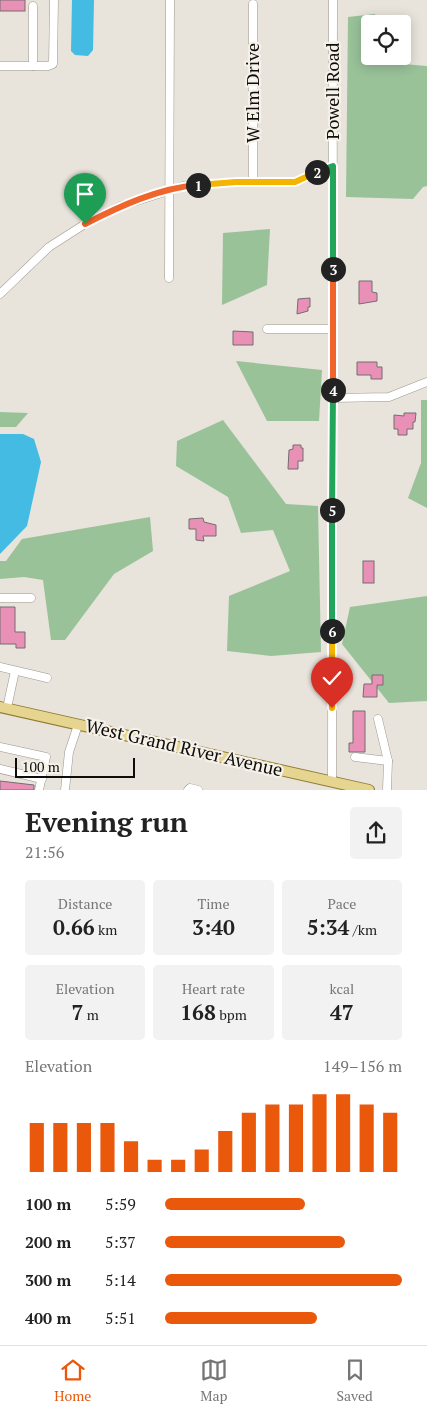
<!DOCTYPE html>
<html lang="en">
<head>
<meta charset="utf-8">
<style>
  :root { --surface:#fff; --page:#f2f2f2; --text:#222; --muted:#767676; --line:#e0e0e0; --accent:#ea580c }
  body { margin:0; font-family:"PT Serif",serif; background:var(--page); color:var(--text); height:100vh; display:flex; flex-direction:column; font-size:19px; white-space:nowrap }
  * { box-sizing:border-box; margin:0 }
  p { font-size:16px; color:var(--muted) }
  .icon { flex:none; width:28px; height:28px; fill:none; stroke:currentColor; stroke-width:2; stroke-linecap:round; stroke-linejoin:round }
  .map { position:relative; height:790px; overflow:hidden }
  .details { display:flex; flex-direction:column; background:var(--surface); flex:1 }
  .details>* { flex:none }
  .controls { position:absolute; left:361px; top:15px; display:grid; gap:10px }
  .controls a { display:grid; place-items:center; width:50px; height:50px; border-radius:5px; background:var(--surface); box-shadow:0 2px 12px #0003; font-size:25px }
  .scale { position:absolute; left:15px; bottom:12px; width:120px; box-sizing:border-box; padding-left:5px; border:2px solid #0e0d0a; border-top:0; font-size:14px; line-height:18px; white-space:nowrap; color:#0e0d0a; -webkit-text-stroke:4px #f5f0e8; paint-order:stroke }
  .pin { position:absolute; display:grid; place-items:center; width:42px; height:42px; color:#fff; margin:-51px -21px; border-radius:50% 50% 50% 0; rotate:-45deg; box-shadow:0 0 5px #0007 }
  .pin .icon { rotate:45deg }
  .km { position:absolute; width:25px; height:25px; margin:-12px; border-radius:50%; background:#222; color:#fff; font-size:14px; line-height:25px; text-align:center }
  .round { display:grid; place-items:center; flex:none; width:52px; height:52px; border-radius:5px; background:var(--page) }
  .headline { display:flex; align-items:center; justify-content:space-between; height:85px; padding:0 25px }
  h1 { font-size:28px; font-weight:600; line-height:38px }
  .metrics { display:grid; grid-template-columns:repeat(3,1fr); gap:8px; height:85px; padding:5px 25px }
  .metrics div { display:grid; align-content:center; border-radius:5px; background:var(--page); text-align:center }
  .metrics b { font-size:21px; font-weight:600 }
  .metrics small { font-size:14px; font-weight:400 }
  .metrics p { font-size:14px }
  .chart { height:140px; padding:10px 25px }
  .chart p { display:flex; justify-content:space-between }
  .chart svg { width:100%; height:90px; margin-top:5px; stroke:var(--accent); stroke-width:6 }
  ul { padding:0 25px; list-style:none; font-size:16px }
  li { display:grid; grid-template-columns:80px 60px 1fr; align-items:center; height:38px }
  li i { height:12px; border-radius:6px; background:var(--accent) }
  .tabs { display:flex; justify-content:space-around; align-items:center; height:70px; border-top:1px solid var(--line); background:var(--surface); font-size:14px; color:var(--muted) }
  .tabs a { display:grid; justify-items:center; gap:2px }
  .tabs .current { color:var(--accent) }
  .map>svg:first-child { display:block }
</style>
</head>
<body>
<div class="map">
<svg width="427" height="790" viewBox="0 0 427 790">
  <rect width="100%" height="100%" fill="#e8e3db"/>
  <g fill="#99c299">
    <polygon points="375,14 378,24 370,24 370,56 389,56 391,63 427,66 427,186 423,187 413,199 346,197 348,17"/>
    <polygon points="270,229 267,285 222,305 223,233"/>
    <polygon points="236,361 322,370 319,421 267,421"/>
    <polygon points="421,400 427,400 427,508 408,498 421,463"/>
    <polygon points="0,412 28,413 16,427 0,427"/>
    <polygon points="223,420 286,504 318,506 321,652 271,656 227,651 229,596 290,571 273,530 241,533 228,497 176,466 177,441"/>
    <polygon points="150,517 153,551 114,574 65,640 51,640 43,580 24,577 0,579 0,561 6,561 22,539"/>
    <polygon points="427,596 427,701 389,703 342,644 350,607"/>
  </g>
  <g fill="#44bbe2">
    <polygon points="72,0 94,0 93,50 88,56 75,55 71,51"/>
    <polygon points="0,434 23,434 34,439 41,462 27,526 0,554"/>
  </g>
  <g fill="#e990b6" stroke="#756c6f">
    <rect x="0" y="0" width="25" height="11"/>
    <polygon points="359,281 372,281 372,292 377,293 377,301 359,304"/>
    <polygon points="310,298 310,307 308,307 308,311 297,314 298,299"/>
    <polygon points="233,331 253,332 253,345 233,345"/>
    <polygon points="357,362 377,362 377,367 382,367 382,379 371,379 371,375 357,375"/>
    <polygon points="404,413 416,413 415,422 413,422 413,429 407,429 407,435 398,435 398,429 394,429 394,415 404,416"/>
    <polygon points="293,445 301,445 301,448 303,448 303,461 298,461 298,469 288,469 289,450 293,449"/>
    <polygon points="203,518 204,522 216,525 216,536 203,536 204,541 196,540 196,529 189,529 189,519"/>
    <rect x="363" y="561" width="11" height="22"/>
    <polygon points="0,607 15,607 15,632 25,632 25,648 16,648 16,644 0,644"/>
    <polygon points="372,675 383,675 383,685 377,685 377,697 363,697 364,684 372,684"/>
    <polygon points="353,711 365,711 365,752 349,752 349,743 353,743"/>
    <polygon points="0,781 34,785 34,790 0,790"/>
  </g>
  <g fill="none" stroke-linecap="round" stroke-linejoin="round">
    <g stroke="#9c978f" stroke-width="9">
      <g id="minor">
        <polyline points="253,4 253,182"/>
        <polyline points="33,6 33,66"/>
        <polyline points="0,66 48,66 53,64 54,0"/>
        <polyline points="169,278 170,0"/>
        <polyline points="0,294 49,247 85,224 121,206 183,186 236,182 295,182 333,166"/>
        <polyline points="267,329 333,329"/>
        <polyline points="333,398 389,397 427,382"/>
        <polyline points="0,598 31,598"/>
        <polyline points="0,667 47,678"/>
        <polyline points="7,708 15,671"/>
        <polyline points="378,719 388,761 387,790"/>
        <polyline points="0,747 46,757 39,790"/>
        <polyline points="355,757 388,761"/>
        <polyline points="0,769 42,779"/>
        <polyline points="332,781 333,0"/>
        <polyline points="65,790 69,752 78,725"/>
        <polyline points="188,790 190,788 198,790"/>
      </g>
    </g>
    <g stroke="#907d32" stroke-width="12">
      <polyline id="major" points="0,707 369,790"/>
    </g>
    <use href="#minor" stroke="#fff" stroke-width="8"/>
    <use href="#major" stroke="#e6d591" stroke-width="10"/>
  </g>
  <g fill="none" stroke-linecap="round" stroke-linejoin="round">
    <g stroke="#fff" stroke-width="10">
      <path id="split-1" d="M85,224c35,-18 74,-36 113,-39"/>
    </g>
    <g stroke="#fff" stroke-width="10">
      <polyline id="split-2" points="198,185 236,182 295,182 317,172"/>
    </g>
    <g stroke="#fff" stroke-width="10">
      <polyline id="split-3" points="317,172 333,166 333,269"/>
    </g>
    <g stroke="#fff" stroke-width="10">
      <polyline id="split-4" points="333,390 333,269"/>
    </g>
    <g stroke="#fff" stroke-width="10">
      <polyline id="split-5" points="332,510 333,390"/>
    </g>
    <g stroke="#fff" stroke-width="10">
      <polyline id="split-6" points="332,510 332,631"/>
    </g>
    <g stroke="#fff" stroke-width="10">
      <polyline id="split-7" points="332,708 332,631"/>
    </g>
    <use href="#split-1" stroke="#f0652b" stroke-width="6"/>
    <use href="#split-2" stroke="#f5b400" stroke-width="6"/>
    <use href="#split-3" stroke="#22a559" stroke-width="6"/>
    <use href="#split-4" stroke="#f0652b" stroke-width="6"/>
    <use href="#split-5" stroke="#22a559" stroke-width="6"/>
    <use href="#split-6" stroke="#22a559" stroke-width="6"/>
    <use href="#split-7" stroke="#f5b400" stroke-width="6"/>
  </g>
  <g text-anchor="middle" stroke-width="4.5" stroke-linejoin="round" paint-order="stroke">
    <g font-size="18" fill="#0e0d0a" stroke="#f5f0e8">
      <text transform="translate(333 91) rotate(-90)" y="6">Powell Road</text>
      <text transform="translate(253 93) rotate(-90)" y="6">W Elm Drive</text>
      <text transform="translate(184 748) rotate(13)" y="6">West Grand River Avenue</text>
    </g>
  </g>
</svg>
<div class="controls">
<a><svg class="icon" aria-label="locate" viewBox="0 0 24 24"><circle cx="12" cy="12" r="6"/><path d="M12 2v4M12 18v4M2 12h4M18 12h4"/></svg></a>
</div>
<div class="scale">100 m</div>
<div class="pin" style="left:85px;top:224px;background:#1e9e55"><svg class="icon" aria-label="arrive" viewBox="0 0 24 24"><path d="M6 21V4h12l-3 4 3 4H6"/></svg></div>
<div class="pin" style="left:332px;top:708px;background:#d93025"><svg class="icon" aria-label="check" viewBox="0 0 24 24"><path d="M5 12l5 5 9-10"/></svg></div>
<b class="km" style="left:198px;top:185px">1</b>
<b class="km" style="left:317px;top:172px">2</b>
<b class="km" style="left:333px;top:269px">3</b>
<b class="km" style="left:333px;top:390px">4</b>
<b class="km" style="left:332px;top:510px">5</b>
<b class="km" style="left:332px;top:631px">6</b>
</div>
<section class="details">
<div class="headline"><div><h1>Evening run</h1><p>21:56</p></div><a class="round"><svg class="icon" aria-label="share" viewBox="0 0 24 24"><path d="M12 15V3M7 8l5-5 5 5M5 13v7h14v-7"/></svg></a></div>
<div class="metrics">
<div><p>Distance</p><b>0.66<small> km</small></b></div>
<div><p>Time</p><b>3:40</b></div>
<div><p>Pace</p><b>5:34<small> /km</small></b></div>
</div>
<div class="metrics">
<div><p>Elevation</p><b>7<small> m</small></b></div>
<div><p>Heart rate</p><b>168<small> bpm</small></b></div>
<div><p>kcal</p><b>47</b></div>
</div>
<div class="chart"><p><span>Elevation</span>149–156 m</p>
<svg viewBox="0 0 160 44" preserveAspectRatio="none"><path d="M5 44V20M15 44V20M25 44V20M35 44V20M45 44V29M55 44V38M65 44V38M75 44V33M85 44V24M95 44V15M105 44V11M115 44V11M125 44V6M135 44V6M145 44V11M155 44V15"/></svg>
</div>
<ul>
<li><b>100 m</b>5:59<i style="width:59%"></i></li>
<li><b>200 m</b>5:37<i style="width:76%"></i></li>
<li><b>300 m</b>5:14<i style="width:100%"></i></li>
<li><b>400 m</b>5:51<i style="width:64%"></i></li>
</ul>
</section>
<nav class="tabs">
<a class="current"><svg class="icon" aria-label="home" viewBox="0 0 24 24"><path d="M3 11l9-7 9 7M6 9v11h12V9"/></svg>Home</a>
<a><svg class="icon" aria-label="map" viewBox="0 0 24 24"><path d="M3 6l6-2 6 2 6-2v14l-6 2-6-2-6 2zM9 4v14M15 6v14"/></svg>Map</a>
<a><svg class="icon" aria-label="saved" viewBox="0 0 24 24"><path d="M7 4h10v16l-5-4-5 4z"/></svg>Saved</a>
</nav>
</body>
</html>
